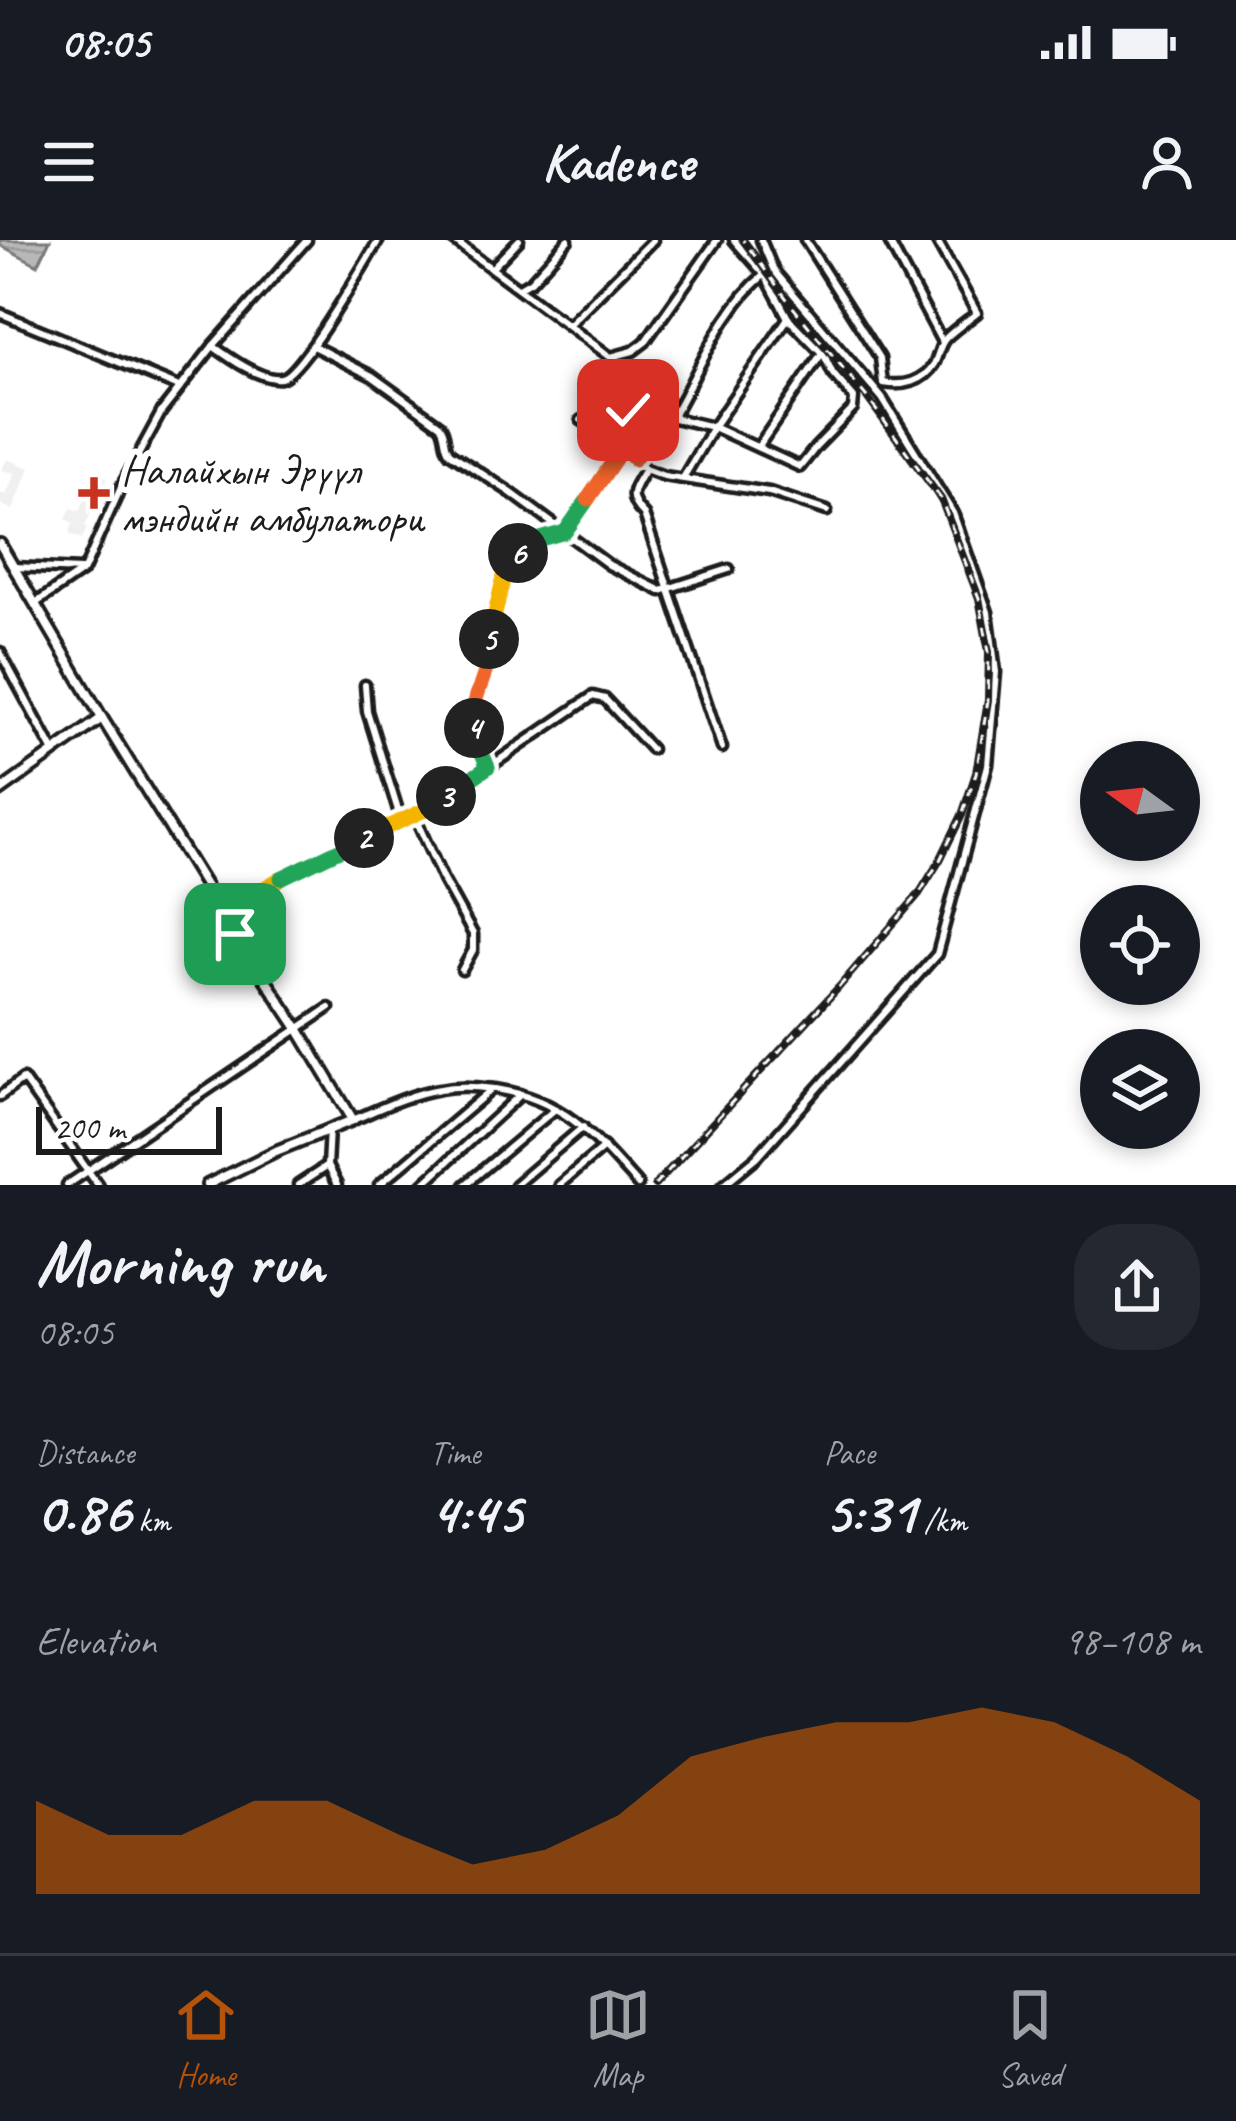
<!DOCTYPE html>
<html lang="en">
<head>
<meta charset="utf-8">
<style>
  :root { --surface:#171b24; --page:#242831; --text:#f1f3f6; --muted:#9ea1a6; --line:#363941; --accent:#b45309 }
  body { margin:0; font-family:Caveat,sans-serif; background:var(--page); color:var(--text); height:100vh; display:flex; flex-direction:column; font-size:45px; white-space:nowrap }
  * { box-sizing:border-box; margin:0 }
  p { font-size:39px; color:var(--muted) }
  .icon { flex:none; width:66px; height:66px; fill:none; stroke:currentColor; stroke-width:2; stroke-linecap:round; stroke-linejoin:round }
  .map { position:relative; height:945px; overflow:hidden }
  .side { display:flex; flex-direction:column; background:var(--surface); flex:1 }
  .side>* { flex:none }
  .needle { width:78px; rotate:285deg }
  .tools { position:absolute; left:1080px; top:501px; display:grid; gap:24px }
  .tools a { display:grid; place-items:center; width:120px; height:120px; border-radius:50%; background:var(--surface); box-shadow:0 6px 18px #0003; font-size:60px }
  .scale { position:absolute; left:36px; bottom:30px; width:186px; box-sizing:border-box; padding-left:12px; border:6px solid #1c1c1c; border-top:0; font-size:33px; line-height:42px; white-space:nowrap; color:#1c1c1c; -webkit-text-stroke:9px #fff; paint-order:stroke }
  .pin { position:absolute; display:grid; place-items:center; width:102px; height:102px; color:#fff; margin:-51px; border-radius:24px; box-shadow:0 6px 18px #0006 }
  .km { position:absolute; width:60px; height:60px; margin:-30px; border-radius:50%; background:#222; color:#fff; font-size:33px; line-height:60px; text-align:center }
  .round { display:grid; place-items:center; flex:none; width:126px; height:126px; border-radius:48px; background:var(--page) }
  .headline { display:flex; align-items:center; justify-content:space-between; height:204px; padding:0 36px }
  h1 { font-size:66px; font-weight:700; line-height:90px }
  .figures { display:grid; grid-template-columns:repeat(3,1fr); gap:18px; height:204px; padding:12px 36px }
  .figures div { display:grid; align-content:center }
  .figures b { font-size:60px; font-weight:700 }
  .figures small { font-size:33px; font-weight:400 }
  .figures p { font-size:33px }
  .chart { height:336px; padding:24px 36px }
  .chart p { display:flex; justify-content:space-between }
  .chart svg { width:100%; height:216px; margin-top:12px; fill:var(--accent); opacity:.7 }
  .status { display:flex; justify-content:space-between; align-items:center; height:84px; padding:0 60px; background:var(--surface); direction:ltr }
  .status svg { height:33px; fill:currentColor }
  header { display:flex; justify-content:space-between; align-items:center; height:156px; padding:0 36px; background:var(--surface); font-size:54px; font-weight:700 }
  .tab-bar { display:flex; justify-content:space-around; align-items:center; height:168px; border-top:3px solid var(--line); background:var(--surface); font-size:33px; color:var(--muted) }
  .tab-bar a { display:grid; justify-items:center; gap:6px }
  .tab-bar .active { color:var(--accent) }
  .map>svg:first-child { display:block }
</style>
</head>
<body>
<div class="status"><b>08:05</b><svg viewBox="0 0 49 12"><path d="M0 12V9h3v3zM5 12V6h3v6zM10 12V3h3v9zM15 12V0h3v12zM26 1h20v11H26zM47 4h2v5h-2z"/></svg></div>
<header><svg class="icon" aria-label="menu" viewBox="0 0 24 24"><path d="M4 6h16M4 12h16M4 18h16"/></svg>Kadence<svg class="icon" aria-label="person" viewBox="0 0 24 24"><circle cx="12" cy="8" r="4"/><path d="M4 21q1-7 8-7t8 7"/></svg></header>
<div class="map">
<svg width="1236" height="945" viewBox="0 0 1236 945">
  <defs>
    <pattern id="water-rules" width="6" height="5" patternUnits="userSpaceOnUse" patternTransform="scale(3)"><rect width="6" height="5" fill="#b8b8b8"/><path d="M0 2.5h6" fill="none" stroke="#9e9e9e"/></pattern>
  </defs>
  <rect width="100%" height="100%" fill="#fff"/>
  <filter id="ink" filterUnits="userSpaceOnUse"><feTurbulence type="fractalNoise" baseFrequency=".00833" numOctaves="2"/><feDisplacementMap in="SourceGraphic" scale="24" xChannelSelector="R" yChannelSelector="G"/><feConvolveMatrix kernelMatrix="1 2 1 2 8 2 1 2 1" color-interpolation-filters="sRGB"/></filter>
  <g filter="url(#ink)">
    <g fill="#f0f0f0">
      <polygon points="7,219 30,228 13,270 0,264 0,253 6,255 15,233 2,230"/>
      <polygon points="95,233 108,238 85,286 87,288 82,299 69,294 73,283 66,279 71,268 80,271"/>
    </g>
    <polygon fill="url(#water-rules)" stroke="#7a7a7a" stroke-width="3" points="0,0 50,0 38,25 0,5"/>
    <g fill="none" stroke-linecap="round" stroke-linejoin="round">
      <g stroke="#1c1c1c" stroke-width="15">
        <g id="street">
          <polyline points="453,0 620,124 626,133 622,154 629,170 652,180 674,178 713,187 800,227 816,207 853,169 854,158 833,134 824,115 788,78 765,35 734,0"/>
          <polyline points="805,0 880,118 883,143"/>
          <polyline points="888,0 942,102"/>
          <polyline points="492,28 519,0"/>
          <polyline points="519,48 531,41 568,0"/>
          <polyline points="0,73 179,147"/>
          <polyline points="568,85 653,0"/>
          <path d="M213,106c15,11 48,35 68,32 20,-3 84,-116 98,-138"/>
          <path d="M313,106l59,30 68,49c7,9 3,20 10,28l60,39 99,73 52,26 68,-22"/>
          <polyline points="611,117 633,111 645,102 717,0"/>
          <path d="M883,143c20,4 40,-1 51,-19 5,-9 5,-19 12,-26 9,-9 21,-17 31,-25l-41,-73"/>
          <path d="M674,178l1,-6c26,-45 48,-104 89,-137"/>
          <polyline points="581,180 623,207 645,229 664,236 769,252 827,271"/>
          <polyline points="758,207 822,113"/>
          <polyline points="634,219 650,195 652,180"/>
          <path d="M645,229c-12,21 -20,27 -1,46l78,233"/>
          <polyline points="683,238 713,187 788,78"/>
          <polyline points="14,327 81,330"/>
          <polyline points="36,363 84,330 123,243 162,171 213,106 307,0"/>
          <polyline points="0,412 54,512"/>
          <polyline points="365,445 367,471 401,580"/>
          <polyline points="488,527 475,500 472,477 477,452 491,418 489,399 505,332 519,312 537,300 565,292 623,207"/>
          <polyline points="414,575 443,640 473,694 473,710 462,730"/>
          <polyline points="223,673 269,645 429,568 593,456 605,459 651,509"/>
          <polyline points="0,856 23,839 98,945"/>
          <path d="M353,880c28,-12 57,-26 87,-31 20,-4 36,-2 56,0 69,11 98,47 142,96"/>
          <polyline points="329,889 327,926 337,945"/>
          <polyline points="67,945 329,768"/>
          <polyline points="298,945 327,926"/>
          <polyline points="379,945 492,849"/>
          <polyline points="422,945 521,854"/>
          <polyline points="465,945 554,870"/>
          <polyline points="515,945 583,887"/>
          <polyline points="559,945 604,907"/>
          <polyline points="723,945 757,917 937,714 988,525 996,432 988,372 953,273 882,158 774,31 761,0"/>
        </g>
      </g>
      <g stroke="#1c1c1c" stroke-width="16">
        <g id="secondary">
          <polyline points="0,304 102,478 235,694 299,790 353,880 276,911 207,945"/>
          <polyline points="0,551 102,478"/>
        </g>
      </g>
      <use href="#street" stroke="#fff" stroke-width="6"/>
      <use href="#secondary" stroke="#fff" stroke-width="8"/>
      <g stroke="#1c1c1c" stroke-width="8">
        <polyline id="rail" points="655,945 839,747 919,654 940,620 962,575 976,533 988,460 989,412 979,358 941,259 866,156 792,66 743,0"/>
      </g>
      <use href="#rail" stroke="#fff" stroke-width="3" stroke-dasharray="9" stroke-linecap="butt"/>
    </g>
  </g>
  <g fill="none" stroke-linecap="round" stroke-linejoin="round" filter="url(#ink)">
    <g stroke="#fff" stroke-width="24">
      <polyline id="split-1" points="235,694 223,673 281,638"/>
    </g>
    <g stroke="#fff" stroke-width="24">
      <polyline id="split-2" points="281,638 364,598"/>
    </g>
    <g stroke="#fff" stroke-width="24">
      <polyline id="split-3" points="364,598 429,568 446,556"/>
    </g>
    <g stroke="#fff" stroke-width="24">
      <polyline id="split-4" points="446,556 488,527 476,500 474,488"/>
    </g>
    <g stroke="#fff" stroke-width="24">
      <path id="split-5" d="M474,488c-5,-35 19,-54 15,-89"/>
    </g>
    <g stroke="#fff" stroke-width="24">
      <polyline id="split-6" points="489,399 505,332 518,313"/>
    </g>
    <g stroke="#fff" stroke-width="24">
      <polyline id="split-7" points="518,313 537,300 565,292 588,259"/>
    </g>
    <g stroke="#fff" stroke-width="24">
      <polyline id="split-8" points="588,259 623,207 634,219 641,209"/>
    </g>
    <g stroke="#fff" stroke-width="24">
      <polyline id="split-9" points="628,170 652,180 650,195 641,209"/>
    </g>
    <use href="#split-1" stroke="#f5b400" stroke-width="15"/>
    <use href="#split-2" stroke="#22a559" stroke-width="15"/>
    <use href="#split-3" stroke="#f5b400" stroke-width="15"/>
    <use href="#split-4" stroke="#22a559" stroke-width="15"/>
    <use href="#split-5" stroke="#f0652b" stroke-width="15"/>
    <use href="#split-6" stroke="#f5b400" stroke-width="15"/>
    <use href="#split-7" stroke="#22a559" stroke-width="15"/>
    <use href="#split-8" stroke="#f0652b" stroke-width="15"/>
    <use href="#split-9" stroke="#f0652b" stroke-width="15"/>
  </g>
  <path fill="#c8321e" stroke="#fff" stroke-width="4.5" d="M88 235h12v12h12v12h-12v12h-12v-12h-12v-12h12z"/>
  <g text-anchor="middle" stroke-width="12" stroke-linejoin="round" paint-order="stroke">
    <g font-size="42" fill="#1c1c1c" stroke="#fff" text-anchor="start">
      <text x="121" y="244">Налайхын Эрүүл<tspan x="121" dy="48">мэндийн амбулатори</tspan></text>
    </g>
  </g>
</svg>
<div class="tools">
<a><svg class="needle" viewBox="-14 -14 28 28"><path d="M0-13l5 13h-10z" fill="#e53935"/><path d="M0 13l5-13h-10z" fill="#9ea1a6"/></svg></a>
<a><svg class="icon" aria-label="locate" viewBox="0 0 24 24"><circle cx="12" cy="12" r="6"/><path d="M12 2v4M12 18v4M2 12h4M18 12h4"/></svg></a>
<a><svg class="icon" aria-label="layers" viewBox="0 0 24 24"><path d="M12 4l9 5-9 5-9-5zM3 14l9 5 9-5"/></svg></a>
</div>
<div class="scale">200 m</div>
<div class="pin" style="left:235px;top:694px;background:#1e9e55"><svg class="icon" aria-label="arrive" viewBox="0 0 24 24"><path d="M6 21V4h12l-3 4 3 4H6"/></svg></div>
<div class="pin" style="left:628px;top:170px;background:#d93025"><svg class="icon" aria-label="check" viewBox="0 0 24 24"><path d="M5 12l5 5 9-10"/></svg></div>
<b class="km" style="left:364px;top:598px">2</b>
<b class="km" style="left:446px;top:556px">3</b>
<b class="km" style="left:474px;top:488px">4</b>
<b class="km" style="left:489px;top:399px">5</b>
<b class="km" style="left:518px;top:313px">6</b>
</div>
<section class="side">
<div class="headline"><div><h1>Morning run</h1><p>08:05</p></div><a class="round"><svg class="icon" aria-label="share" viewBox="0 0 24 24"><path d="M12 15V3M7 8l5-5 5 5M5 13v7h14v-7"/></svg></a></div>
<div class="figures">
<div><p>Distance</p><b>0.86<small> km</small></b></div>
<div><p>Time</p><b>4:45</b></div>
<div><p>Pace</p><b>5:31<small> /km</small></b></div>
</div>
<div class="chart"><p><span>Elevation</span>98–108 m</p>
<svg viewBox="0 0 160 44" preserveAspectRatio="none"><path d="M0 44V25L10 32L20 32L30 25L40 25L50 32L60 38L70 35L80 28L90 16L100 12L110 9L120 9L130 6L140 9L150 16L160 25V44z"/></svg>
</div>
</section>
<nav class="tab-bar">
<a class="active"><svg class="icon" aria-label="home" viewBox="0 0 24 24"><path d="M3 11l9-7 9 7M6 9v11h12V9"/></svg>Home</a>
<a><svg class="icon" aria-label="map" viewBox="0 0 24 24"><path d="M3 6l6-2 6 2 6-2v14l-6 2-6-2-6 2zM9 4v14M15 6v14"/></svg>Map</a>
<a><svg class="icon" aria-label="saved" viewBox="0 0 24 24"><path d="M7 4h10v16l-5-4-5 4z"/></svg>Saved</a>
</nav>
</body>
</html>
